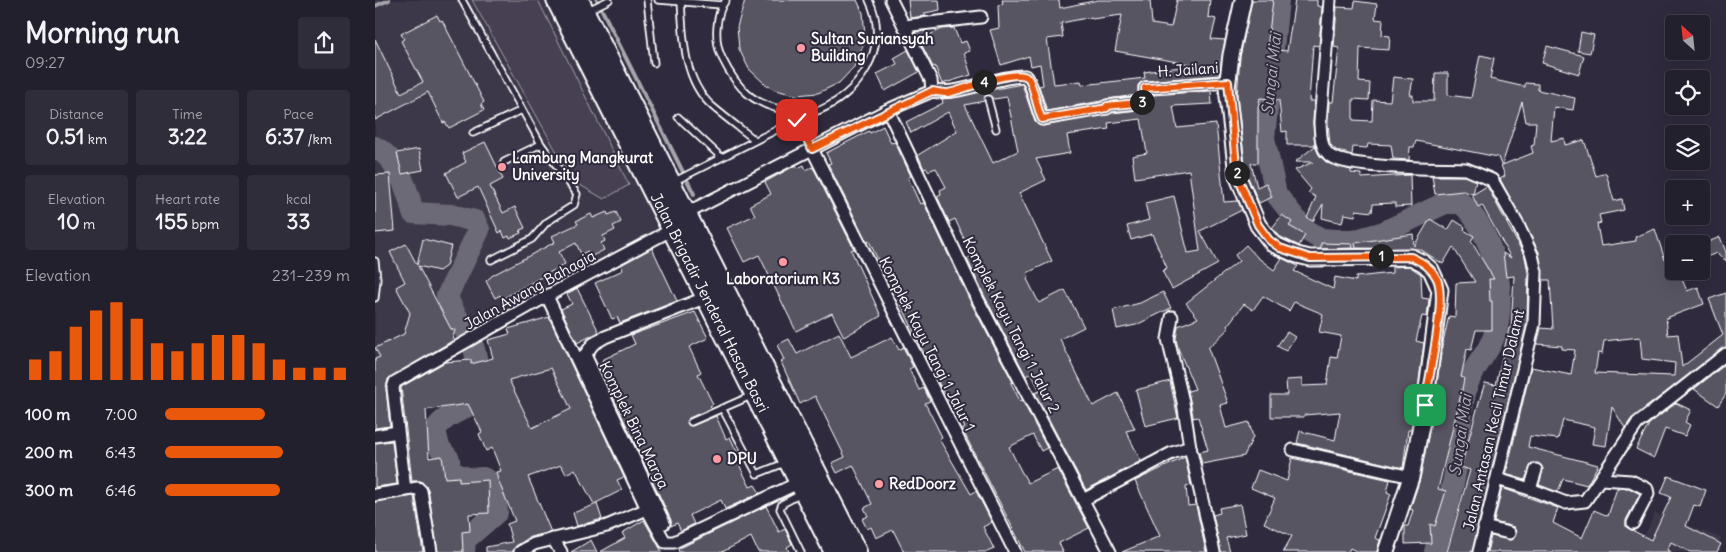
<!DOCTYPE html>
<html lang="en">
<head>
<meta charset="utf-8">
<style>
  :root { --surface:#23202e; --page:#2f2d3a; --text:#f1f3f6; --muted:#a3a3aa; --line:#403e4a; --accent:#ea580c }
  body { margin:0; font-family:Delius,sans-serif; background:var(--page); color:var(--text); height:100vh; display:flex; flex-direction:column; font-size:19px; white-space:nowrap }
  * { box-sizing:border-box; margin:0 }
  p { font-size:16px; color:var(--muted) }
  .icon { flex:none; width:28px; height:28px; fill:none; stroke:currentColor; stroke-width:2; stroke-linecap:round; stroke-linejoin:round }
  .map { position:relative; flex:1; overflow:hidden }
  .drawer { display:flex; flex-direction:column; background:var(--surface); width:375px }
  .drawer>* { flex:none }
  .needle { width:32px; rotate:333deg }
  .fabs { position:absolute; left:1290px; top:15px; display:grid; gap:10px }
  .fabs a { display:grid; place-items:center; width:45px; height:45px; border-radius:5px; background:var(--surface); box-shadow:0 5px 20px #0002,0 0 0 1px var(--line); font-size:25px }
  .pin { position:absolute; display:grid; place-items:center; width:42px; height:42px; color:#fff; margin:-21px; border-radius:10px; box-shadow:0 2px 8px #0006 }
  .km { position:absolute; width:25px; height:25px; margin:-12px; border-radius:50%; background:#222; color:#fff; font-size:14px; line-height:25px; text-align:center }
  .round { display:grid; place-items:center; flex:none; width:52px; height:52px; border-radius:5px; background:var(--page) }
  .headline { display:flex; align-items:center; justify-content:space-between; height:85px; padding:0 25px }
  h1 { font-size:28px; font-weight:700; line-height:38px }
  .stats { display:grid; grid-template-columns:repeat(3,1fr); gap:8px; height:85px; padding:5px 25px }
  .stats div { display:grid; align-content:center; border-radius:5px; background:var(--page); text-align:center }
  .stats b { font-size:21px; font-weight:700 }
  .stats small { font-size:14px; font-weight:400 }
  .stats p { font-size:14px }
  .chart { height:140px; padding:10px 25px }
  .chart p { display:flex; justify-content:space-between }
  .chart svg { width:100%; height:90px; margin-top:5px; stroke:var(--accent); stroke-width:6 }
  ul { padding:0 25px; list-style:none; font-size:16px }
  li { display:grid; grid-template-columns:80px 60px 1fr; align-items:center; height:38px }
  li i { height:12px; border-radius:6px; background:var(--accent) }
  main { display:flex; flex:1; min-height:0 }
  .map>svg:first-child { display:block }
</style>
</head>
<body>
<main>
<section class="drawer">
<div class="headline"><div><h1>Morning run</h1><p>09:27</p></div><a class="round"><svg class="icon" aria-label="share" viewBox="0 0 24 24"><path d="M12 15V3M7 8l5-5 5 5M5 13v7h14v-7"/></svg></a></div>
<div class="stats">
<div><p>Distance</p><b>0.51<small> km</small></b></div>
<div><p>Time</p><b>3:22</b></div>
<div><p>Pace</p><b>6:37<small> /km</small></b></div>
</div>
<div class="stats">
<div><p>Elevation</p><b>10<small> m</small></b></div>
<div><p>Heart rate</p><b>155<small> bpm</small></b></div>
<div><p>kcal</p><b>33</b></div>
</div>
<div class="chart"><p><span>Elevation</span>231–239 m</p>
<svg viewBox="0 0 160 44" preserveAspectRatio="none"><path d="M5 44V34M15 44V30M25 44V18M35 44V10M45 44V6M55 44V14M65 44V26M75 44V30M85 44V26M95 44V22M105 44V22M115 44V26M125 44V34M135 44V38M145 44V38M155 44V38"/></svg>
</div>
<ul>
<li><b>100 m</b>7:00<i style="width:54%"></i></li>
<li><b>200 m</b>6:43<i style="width:64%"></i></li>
<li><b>300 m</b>6:46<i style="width:62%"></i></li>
</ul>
</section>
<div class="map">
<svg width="1351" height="552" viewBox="0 0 1351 552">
  <rect width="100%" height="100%" fill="#2f2a3d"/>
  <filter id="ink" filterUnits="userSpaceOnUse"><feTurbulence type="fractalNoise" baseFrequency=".02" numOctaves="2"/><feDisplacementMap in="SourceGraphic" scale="10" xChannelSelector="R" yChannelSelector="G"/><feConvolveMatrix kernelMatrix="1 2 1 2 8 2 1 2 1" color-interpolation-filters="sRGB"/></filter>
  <g filter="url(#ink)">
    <g fill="#3c3749">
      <polygon points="0,0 168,0 285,227 280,237 106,328 0,388"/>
      <polygon points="183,340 221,416 142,462 108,386"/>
      <polygon points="1280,513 1346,538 1338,552 1262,552"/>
    </g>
    <polygon fill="#464152" stroke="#a2a0a8" points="97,0 163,0 254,185 229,199 198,181"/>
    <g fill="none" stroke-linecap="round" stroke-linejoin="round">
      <g stroke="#a7a6ad" stroke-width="4">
        <polyline points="222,0 319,194"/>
        <polyline points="0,6 14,0"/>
      </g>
      <g stroke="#6d6a77" stroke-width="22">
        <path d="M903,0l-14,138 12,56 27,34 18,11 31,2 32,-9 61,-29h16c33,29 49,95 32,136 -7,17 -23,32 -27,50 -8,29 -6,60 -12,90 -5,24 -13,49 -19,73"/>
        <path d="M0,147c22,11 33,43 38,66l38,2 24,6 4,9 -32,66c5,17 18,31 25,48 5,9 10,49 3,56 -13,13 -29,13 -40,30l4,17 10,12 1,13 21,7 12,-1 11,6 3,28 -32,28 -1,12"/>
      </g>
    </g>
    <g fill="#595564" stroke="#fff" fill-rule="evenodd">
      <polygon points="370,0 482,0 488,13 490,35 488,46 479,67 464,83 443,93 421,95 400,90 390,84 374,69 364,49 362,27"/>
      <polygon points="533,0 564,0 565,10 550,13 550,16 535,18"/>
      <path d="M627,0h57l1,8 38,-8h52l2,24 19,3 6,-27h33l-2,17 8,2 -5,20 14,1 -6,35 -75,6 -6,4v10l-32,4 -5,2 -54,10 -8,-25 4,-1 -3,-21 -9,2 -2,-10 -28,9 -11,-35 9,-2 -1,-22 5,-3zM747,15l-7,36 80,14 -51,7 1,6 -63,7 -1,-4 -27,3 -7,-45 16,-2 -2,-14 31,-6v2z"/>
      <polygon points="877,0 898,0 892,49 912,51 920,0 942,0 942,6 947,7 944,46 938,45 934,101 939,101 938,124 940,145 912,145 912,131 907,132 904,100 885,98 883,107 883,163 876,163 882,187 891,183 897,197 884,203 871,173 862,96 865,57"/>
      <path d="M980,1l22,3 -2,15 8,1 -1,15 8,1 -1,14 -29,-2 -1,34 11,1 -1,17 -16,-1v21l19,1 1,-21 17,1 3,-24 20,2 -3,16h3v6h21l1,-28h13v22l23,3 9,-43 14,3 -4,21 35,8v-4l13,1v6l37,8 -2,12 -19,-3 -3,34 13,-3 1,7 19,-5 12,36 10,-3 8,28 8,-2 2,11 -25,5 2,8 -4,1 4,22 35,-5 -1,-4 20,-8 10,31 9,-4v19l5,-3 8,19 11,-4 6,17 -38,14 2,17 10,-1 4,33 41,-32 -14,-36 17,-6v54l-94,71 -7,10 -13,-21 -6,39 -14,-2 3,-17 -32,-7 -5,19 -28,-3 -2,11 70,18 -11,20 -24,-6 -5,13 -19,-7 4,-16 -5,-6 -7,2 -6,15 -19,-6 25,-107 40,8 4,-25 -13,-1v-3l-25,-2 4,-16 12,1 -3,-49h-7l-4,-28 -39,-73 5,-3 -7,-19 -82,-16 -2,6h-4l-1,13 -16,-1 -2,-14 -23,-1 -1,4 -14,-1 -1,8 -16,-5 -6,-6 -2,-21 1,-21h4l6,-54 -5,-1 3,-40 17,1zM1147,102l4,20h10l-2,23 -3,1 2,7 -31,12zM1265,337l2,22 33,4 -1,13 -79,-3 3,-20 4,1 2,-13z"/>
      <polygon points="62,15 65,21 67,20 109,102 106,104 109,110 74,128 70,122 68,123 53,92 0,120 0,39 26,93 48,82 26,41 29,39 26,34"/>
      <polygon points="579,28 585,43 591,41 595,51 589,53 596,75 567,84 560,66 558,67 540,32 553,31 554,35 567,29"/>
      <polygon points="1206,32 1219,35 1215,53 1203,51"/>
      <polygon points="1172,46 1209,56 1204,74 1167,63"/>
      <polygon points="533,50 544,72 510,91 502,74 522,64 519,58"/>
      <path d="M647,84l13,38 8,4 69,-13 35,-4 6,-4v-10l58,-4 1,13 -39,2 4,22 39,-4 8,78 14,-1 4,9 -42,21 18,33 -46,25 -10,-18 5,-3 -15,-34 -21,6 -4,-14 22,-6 -4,-17 29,-7 14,57 12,-2 -11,-81 -54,8 -3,-22 15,-3 -6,-34 -33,4 1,6 -42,6 3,18 -34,6 10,21 -27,13 33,68 -25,12 2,5 -2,1 12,24 26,-13 19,37 -24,12 33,67 25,-13 17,36 -9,2 15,30 -55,29 -51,-97 5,-2 -9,-18 -5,3 -42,-81 -17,-36 5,-3 -17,-37 -6,3 -12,-26 4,-2 -1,-4 6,-3 -10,-19 -8,3 -1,-3 -3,1 -6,-14 39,-24 -9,-19 -37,21 -5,-11 37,-19 -1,-4zM612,94l7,5 13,-2 11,54 -25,12 -28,-58 19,-4z"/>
      <polygon points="508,126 516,143 520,142 536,176 533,178 545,204 549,203 595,301 638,382 636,383 645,401 647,400 672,448 666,451 658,435 634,447 645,469 653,483 683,469 714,528 684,543 688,552 650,552 587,429 590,428 579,406 577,407 563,382 566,380 556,358 552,360 515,280 513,281 494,241 492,242 453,164 456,163 451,153 494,131 495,133"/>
      <polygon points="110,142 128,179 115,186 128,213 140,207 150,228 145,230 146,233 135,238 134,236 130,238 127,231 124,233 103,187 83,197 71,173 91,162 87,153"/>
      <polygon points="940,146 944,155 952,163 976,170 976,173 986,174 986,178 1035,175 1036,206 1020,207 1020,203 998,204 997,212 981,210 980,216 969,214 967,223 947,218 948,204 938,221 932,218 941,197 933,193 936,189 920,170 938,162 920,162"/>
      <polygon points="44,149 48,170 27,174 22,153"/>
      <polygon points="421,165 423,168 429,165 431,170 437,167 440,171 479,249 476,250 506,316 469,337 457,313 421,331 384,255 369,262 352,228 380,215 375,205 396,194 390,182"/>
      <polygon points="15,174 20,231 0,233 0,175"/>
      <polygon points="1057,176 1089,176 1101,181 1098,194 1088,191 1060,194"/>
      <polygon points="1112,186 1150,257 1153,273 1152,323 1097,552 1072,552 1095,470 1086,467 1106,395 1110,383 1121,385 1134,328 1136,328 1139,276 1131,277 1128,253 1136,258 1107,205 1103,207 1097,195"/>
      <polygon points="232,212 233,215 241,212 246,222 238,226 240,230 228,236 230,241 226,243 229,250 215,257 213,251 206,254 201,243 184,252 190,264 127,299 125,295 120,298 111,281 118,275 180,242 177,236 203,224 201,221 216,214 218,218"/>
      <polygon points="907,215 917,222 914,226 930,235 924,246 904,236 897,228"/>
      <polygon points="1055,219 1073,230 1079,220 1090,227 1089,230 1099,236 1096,241 1119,279 1114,279 1115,301 1117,301 1117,330 1101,330 1096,350 1092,349 1086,377 1089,378 1087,390 1063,489 1071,491 1060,526 1055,524 1056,543 1030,544 1030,526 1033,526 1038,510 1035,509 1045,479 1059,406 1067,346 1074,316 1080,317 1081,283 1100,282 1078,247 1068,264 1045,249 981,248 980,243 1038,234 1039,246"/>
      <polygon points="1345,237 1351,252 1351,261 1342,253 1326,259 1326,245"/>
      <polygon points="48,239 76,246 71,266 64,271 43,266 76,329 80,330 77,341 13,379 11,389 15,426 0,428 0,359 5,357 0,348 29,334 35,313 21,287 30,282 15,252 31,244 42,265"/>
      <polygon points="946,243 977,244 978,248 946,249"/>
      <polygon points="871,245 882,257 899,270 907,258 923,266 919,271 958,289 960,277 981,281 981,277 1017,273 1017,267 1034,266 1046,274 1047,298 1054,299 1052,317 1047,316 1041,341 1049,343 1041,404 1036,430 1033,430 1028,468 922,443 925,431 960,440 965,412 929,415 929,417 896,417 896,395 912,395 911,380 927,379 927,386 952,385 956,357 962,358 966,336 944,332 948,314 919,302 914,311 888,296 878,310 869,304 852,326 854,328 833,348 853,403 845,405 851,428 874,422 878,437 869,456 827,464 824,452 833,450 823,417 818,418 818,416 813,391 820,389 803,348 801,339 803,326 823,318 811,303 864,261 860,255"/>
      <polygon points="277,248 302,301 245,323 242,317 237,319 220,283 248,270 246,265"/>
      <polygon points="202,288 224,332 202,343 186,309 197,304 192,294"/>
      <polygon points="788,292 796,308 761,325 742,329 738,310 765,303"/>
      <polygon points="320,312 333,338 314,347 326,372 323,374 338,404 335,406 337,408 314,418 312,423 317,426 341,416 351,439 355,437 363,454 360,456 375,487 380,485 385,493 350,509 346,500 315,515 319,524 306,531 302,523 296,526 296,520 223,365 228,363 227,360 260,344 256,335"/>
      <path d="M174,317l75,160 -7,3 5,10 -28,14 -19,-35 -9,5 -5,-9 -33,12 23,55 -21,5 -14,9 -3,6h-27v-5l26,-5 -5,-18 8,-3 -17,-41 -2,-8 5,-1 -9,-23 -6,3 -7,-17 3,-2 -14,-28 -42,6 3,48 13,-2 3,22 14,-1v5l29,-2 1,33 -20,1 1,17 -8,1 1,20h-25l-10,-63 -7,-8h-9l-11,-94 44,-25 26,-2v4l22,-6 -5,-18 22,-6 -2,-5zM176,368l20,41 -39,19 -23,-48z"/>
      <polygon points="912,332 920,337 911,351 902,346"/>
      <polygon points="464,333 476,357 517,337 524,350 528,347 538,367 534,369 544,390 549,388 555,401 550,403 567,437 564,439 596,494 601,491 617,522 608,527 619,549 612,552 529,552 518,530 501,538 496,527 492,529 487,519 493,516 489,508 497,504 478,465 462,473 457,463 470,457 440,396 425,404 406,362 409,360 402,345 414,339 422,354"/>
      <polygon points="1351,364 1351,394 1343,406 1319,389"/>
      <polygon points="795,381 803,418 770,426 761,390"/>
      <polygon points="1301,403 1316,410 1310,422 1315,425 1310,436 1290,429 1279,458 1261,449 1274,424"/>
      <polygon points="17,441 22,484 0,487 0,443"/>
      <polygon points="810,457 816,485 811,487 813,506 821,505 831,552 747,552 785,536 760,481"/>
      <polygon points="917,458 1015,480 1012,492 1016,494 1000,538 1005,540 1002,552 983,552 975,548 973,552 908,552 917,536 889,523 900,498 876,488 883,470 912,481"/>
      <polygon points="1293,476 1331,490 1325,507 1319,505 1311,526 1346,544 1342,552 1315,552 1296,542 1292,550 1295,552 1112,552 1116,536 1136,540 1141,534 1139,527 1119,522 1127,488 1183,508 1178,523 1207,538 1219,510 1233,516 1242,488 1254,488 1265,494 1251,520 1251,527 1276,540 1296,497 1286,493"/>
      <polygon points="39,496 48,552 0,552 0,502"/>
      <polygon points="222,504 227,519 202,526 198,513"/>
      <polygon points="865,504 871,534 851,538 855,552 846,552 838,515 845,513 844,508"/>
      <polygon points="391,506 404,532 410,529 417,544 412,547 414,552 383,552 376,537 347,552 304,552 303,549"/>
      <polygon points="269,520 287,552 225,552 250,538 247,533"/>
      <polygon points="216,540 222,552 196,552"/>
    </g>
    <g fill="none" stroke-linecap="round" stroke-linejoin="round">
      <g stroke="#fff" stroke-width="9">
        <g id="lane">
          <polyline points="87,0 166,144 202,194 199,205 172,222 157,239 116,260"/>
          <polyline points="272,0 279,63"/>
          <polyline points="283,0 347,5"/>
          <path d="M306,0c2,36 2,80 31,106 14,12 29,23 43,34"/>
          <path d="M351,0c-11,14 -12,42 -4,58 15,31 32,48 68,53 6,0 16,4 22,2 47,-15 80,-67 57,-113"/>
          <polyline points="211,11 234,0"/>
          <polyline points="613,99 621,129"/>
          <polyline points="303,117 346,157"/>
          <polyline points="422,120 437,149"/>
          <polyline points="98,133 147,110"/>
          <polyline points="129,162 166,144"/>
          <polyline points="298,182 435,113"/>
          <polyline points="0,261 2,279 0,298"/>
          <polyline points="347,408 382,474 412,462"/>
          <polyline points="316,422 378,395"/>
          <polyline points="426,552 405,509 407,504 426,494"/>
        </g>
      </g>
      <g stroke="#fff" stroke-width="15">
        <g id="street">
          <polyline points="516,0 556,80 557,91"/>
          <path d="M955,0l-10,123c1,12 0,27 12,34 23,12 106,11 134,12l26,11 26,45 14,30 4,17 -2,52 -55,228"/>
          <polyline points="529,26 606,17"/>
          <path d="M557,91c30,5 61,-15 93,-15 8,6 11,32 17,43l65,-11v-2l39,-4 -1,-14 83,-6"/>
          <polyline points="513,110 602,298 735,552"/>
          <polyline points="437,149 640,552"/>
          <polyline points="312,213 513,110 557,91"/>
          <polyline points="172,296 272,509 290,542 299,542 425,482"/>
          <polyline points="797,317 793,339 808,402 815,447"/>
          <polyline points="0,436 22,432"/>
          <polyline points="918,450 1036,477"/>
          <polyline points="1122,479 1155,489 1191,503 1210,501 1262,424 1351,354"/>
          <polyline points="1226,479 1256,481 1272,489 1273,494 1258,523"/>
          <polyline points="1155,489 1161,470"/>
          <polyline points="30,490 18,388 20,382 172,296 298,229"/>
          <polyline points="0,495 43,488 46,491 56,552"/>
          <polyline points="708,500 797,453 815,447 839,552"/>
          <polyline points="289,523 210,355 218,344 230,337 332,297"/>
          <polyline points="1109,527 1134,533"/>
          <polyline points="178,539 186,552"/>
          <polyline points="145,552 159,544 232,526 272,509"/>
        </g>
      </g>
      <g stroke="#fff" stroke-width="19">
        <polyline id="secondary" points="868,0 856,55 852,88 862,175 883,225 898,244 922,255 935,258 1036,257 1048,263 1056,270 1065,290 1050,405 1036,477 1011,552"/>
      </g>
      <g stroke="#fff" stroke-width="24">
        <g id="highway">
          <path id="s1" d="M182,0l278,552"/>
          <polyline points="203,0 481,552"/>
        </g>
      </g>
      <use href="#lane" stroke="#2f2a3d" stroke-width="5.5"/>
      <use href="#street" stroke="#2f2a3d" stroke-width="11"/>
      <use href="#secondary" stroke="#2f2a3d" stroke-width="15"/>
      <use href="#highway" stroke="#2f2a3d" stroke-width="20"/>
    </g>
  </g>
  <g fill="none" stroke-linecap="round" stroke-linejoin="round" filter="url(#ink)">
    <g stroke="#fff" stroke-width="10">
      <path id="route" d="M422,120l15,29 120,-58c5,1 10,2 16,2 14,-2 69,-26 80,-15 5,5 9,32 14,41l65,-11v-2l39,-4 -1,-14 83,-6 9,93 21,50 11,15 11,8 30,10 101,-1c11,5 20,10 26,22 10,20 -9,100 -12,126"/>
    </g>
    <use href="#route" stroke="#ea580c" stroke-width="6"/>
  </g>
  <g fill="#ff9aa2" stroke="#2f2a3d" stroke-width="2">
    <circle cx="426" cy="48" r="5"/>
    <circle cx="127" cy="167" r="5"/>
    <circle cx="408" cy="262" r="5"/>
    <circle cx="342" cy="459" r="5"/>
    <circle cx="504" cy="484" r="5"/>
  </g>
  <g text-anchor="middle" stroke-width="4" stroke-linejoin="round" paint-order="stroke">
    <g font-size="15" font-weight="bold" fill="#fff" stroke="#2f2a3d" text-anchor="start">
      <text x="436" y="44">Sultan Suriansyah<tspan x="436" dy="17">Building</tspan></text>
      <text x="137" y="163">Lambung Mangkurat<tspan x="137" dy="17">University</tspan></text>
      <text x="408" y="284" text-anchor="middle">Laboratorium K3</text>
      <text x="352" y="464">DPU</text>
      <text x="514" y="489">RedDoorz</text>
    </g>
    <g font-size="15" fill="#fff" stroke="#2f2a3d">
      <text transform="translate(813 70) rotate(-4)" y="5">H. Jailani</text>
      <text transform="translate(155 290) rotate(-29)" y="5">Jalan Awang Bahagia</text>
      <text dy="5" stroke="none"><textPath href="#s1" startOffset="339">Jalan Brigadir Jenderal Hasan Basri</textPath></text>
      <text transform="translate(636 325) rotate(63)" y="5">Komplek Kayu Tangi 1 Jalur 2</text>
      <text transform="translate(552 344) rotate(63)" y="5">Komplek Kayu Tangi 1 Jalur 1</text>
      <text transform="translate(1119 420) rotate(-77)" y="5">Jalan Antasan Kecil Timur Dalamt</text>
      <text transform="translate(259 425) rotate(64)" y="5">Komplek Bina Marga</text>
    </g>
    <g font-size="16" font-style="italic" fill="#b6b4bb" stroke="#2f2a3d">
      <text transform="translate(896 74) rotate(-84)" y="6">Sungai Miai</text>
      <text transform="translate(1085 435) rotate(-82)" y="6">Sungai Miai</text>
    </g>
  </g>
</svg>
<div class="fabs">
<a><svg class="needle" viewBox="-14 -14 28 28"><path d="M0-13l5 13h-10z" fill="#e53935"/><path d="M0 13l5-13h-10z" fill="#a3a3aa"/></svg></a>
<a><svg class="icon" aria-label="locate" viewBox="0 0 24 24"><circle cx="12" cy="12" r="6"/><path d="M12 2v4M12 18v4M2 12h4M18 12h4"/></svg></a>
<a><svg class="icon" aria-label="layers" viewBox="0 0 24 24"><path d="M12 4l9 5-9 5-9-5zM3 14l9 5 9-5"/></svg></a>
<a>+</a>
<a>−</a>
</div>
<div class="pin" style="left:1050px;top:405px;background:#1e9e55"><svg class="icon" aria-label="arrive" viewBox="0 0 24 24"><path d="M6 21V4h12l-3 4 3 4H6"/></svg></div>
<div class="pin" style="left:422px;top:120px;background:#d93025"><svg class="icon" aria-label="check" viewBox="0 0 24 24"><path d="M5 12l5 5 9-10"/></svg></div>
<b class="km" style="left:1006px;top:256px">1</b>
<b class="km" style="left:862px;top:173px">2</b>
<b class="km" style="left:767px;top:102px">3</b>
<b class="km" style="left:609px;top:82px">4</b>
</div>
</main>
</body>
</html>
